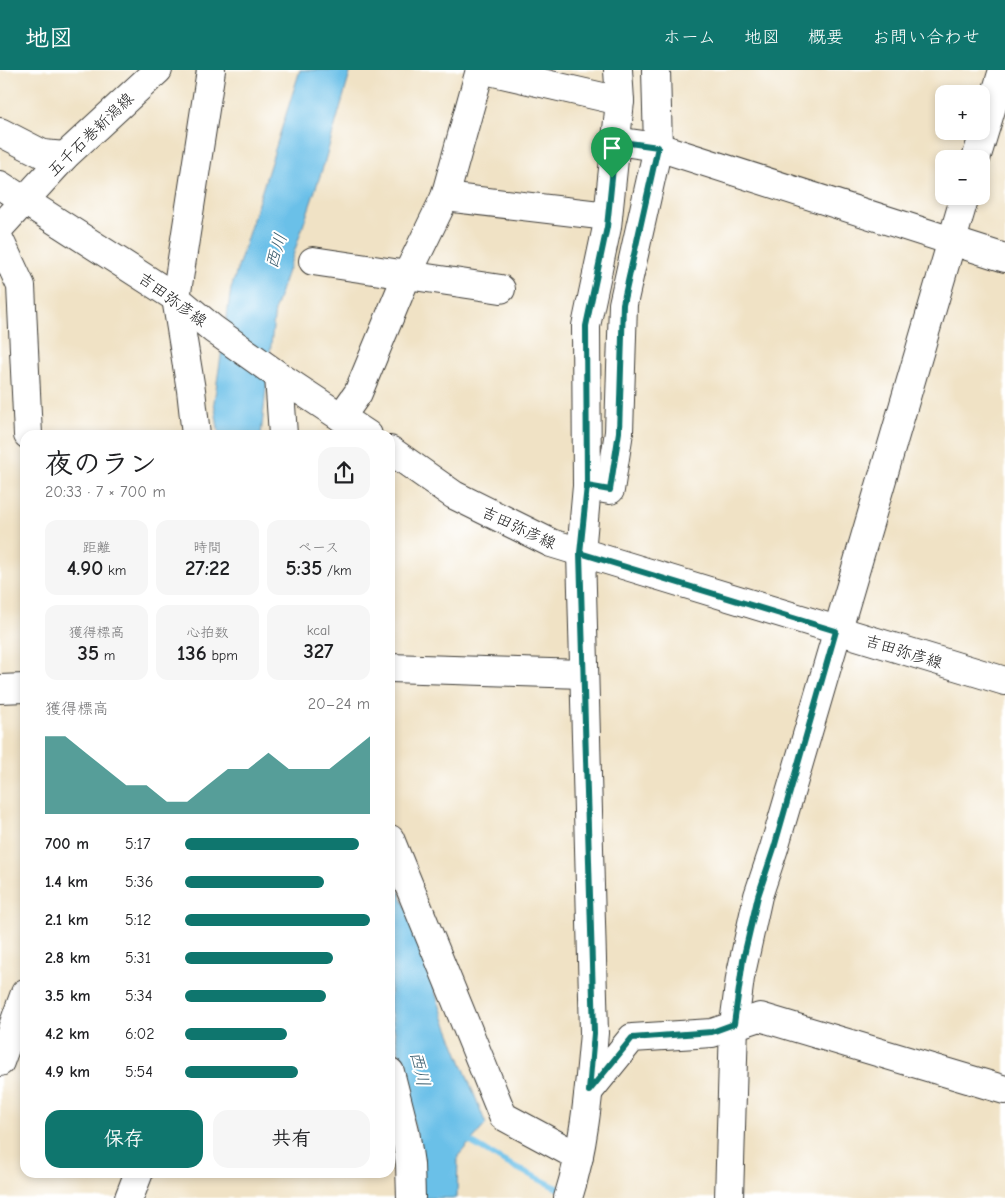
<!DOCTYPE html>
<html lang="ja">
<head>
<meta charset="utf-8">
<style>
  :root { --surface:#fff; --page:#f6f6f6; --text:#202124; --muted:#757577; --accent:#0f766e }
  body { margin:0; font-family:"Comic Neue","Klee One",sans-serif; background:var(--page); color:var(--text); height:100vh; display:flex; flex-direction:column; font-size:19px; white-space:nowrap }
  * { box-sizing:border-box; margin:0 }
  p { font-size:16px; color:var(--muted) }
  .icon { flex:none; width:28px; height:28px; fill:none; stroke:currentColor; stroke-width:2; stroke-linecap:round; stroke-linejoin:round }
  .map { position:relative; flex:1; overflow:hidden }
  .drawer { position:absolute; left:20px; top:360px; width:375px; height:748px; display:flex; flex-direction:column; background:var(--surface); border-radius:15px; box-shadow:0 2px 8px #0003 }
  .drawer>* { flex:none }
  .controls { position:absolute; left:935px; top:15px; display:grid; gap:10px }
  .controls a { display:grid; place-items:center; width:55px; height:55px; border-radius:10px; background:var(--surface); box-shadow:0 2px 8px #0003; font-size:25px }
  .pin { position:absolute; display:grid; place-items:center; width:42px; height:42px; color:#fff; margin:-51px -21px; border-radius:50% 50% 50% 0; rotate:-45deg; box-shadow:0 0 5px #0007 }
  .pin .icon { rotate:45deg }
  .round { display:grid; place-items:center; flex:none; width:52px; height:52px; border-radius:15px; background:var(--page) }
  .summary { display:flex; align-items:center; justify-content:space-between; height:85px; padding:0 25px }
  h1 { font-size:28px; font-weight:700; line-height:38px }
  .metrics { display:grid; grid-template-columns:repeat(3,1fr); gap:8px; height:85px; padding:5px 25px }
  .metrics div { display:grid; align-content:center; border-radius:12px; background:var(--page); text-align:center }
  .metrics b { font-size:21px; font-weight:700 }
  .metrics small { font-size:14px; font-weight:400 }
  .metrics p { font-size:14px }
  .chart { height:140px; padding:10px 25px }
  .chart p { display:flex; justify-content:space-between }
  .chart svg { width:100%; height:90px; margin-top:5px; fill:var(--accent); opacity:.7 }
  .button { display:flex; gap:10px; margin-top:auto; padding:10px 25px }
  .button a { flex:1; height:58px; border-radius:15px; background:var(--accent); color:#fff; font-size:20px; font-weight:700; line-height:58px; text-align:center }
  .button a+a { background:var(--page); color:var(--text) }
  ul { padding:0 25px; list-style:none; font-size:16px }
  li { display:grid; grid-template-columns:80px 60px 1fr; align-items:center; height:38px }
  li i { height:12px; border-radius:6px; background:var(--accent) }
  header { display:flex; align-items:center; gap:30px; box-sizing:border-box; height:70px; padding:0 25px; background:var(--accent); color:#fff }
  header strong { font-size:24px }
  nav { display:flex; gap:28px; margin-inline-start:auto; font-size:18px }
  .map>svg:first-child { display:block }
</style>
</head>
<body>
<header>
<strong>地図</strong>
<nav><a>ホーム</a><a>地図</a><a>概要</a><a>お問い合わせ</a></nav>
</header>
<div class="map">
<svg width="1005" height="1128" viewBox="0 0 1005 1128">
  <rect width="100%" height="100%" fill="#fff"/>
  <filter id="ink" filterUnits="userSpaceOnUse"><feTurbulence type="fractalNoise" baseFrequency=".02" numOctaves="2"/><feDisplacementMap in="SourceGraphic" scale="10" xChannelSelector="R" yChannelSelector="G"/><feConvolveMatrix kernelMatrix="1 2 1 2 8 2 1 2 1" color-interpolation-filters="sRGB"/></filter>
  <filter id="wash" filterUnits="userSpaceOnUse"><feTurbulence type="fractalNoise" baseFrequency=".0096" numOctaves="4" result="noise"/><feDisplacementMap in="SourceGraphic" scale="20" xChannelSelector="R" yChannelSelector="G"/><feGaussianBlur stdDeviation="1.12" result="paint"/><feColorMatrix in="noise" values="0 0 0 0 0 0 0 0 0 0 0 0 0 0 0 0 0 1.4 0 .05"/><feComposite in="paint" operator="in"/></filter>
  <g filter="url(#wash)">
    <rect width="100%" height="100%" fill="#f0e2c5"/>
    <g fill="#6bc0e8" stroke="#446e82">
      <polygon points="300,0 351,0 324,94 275,239 261,365 219,365 214,332 231,219"/>
      <polygon points="390,800 406,837 445,951 486,1054 458,1086 457,1128 419,1128 417,1070 390,939"/>
    </g>
    <g fill="none" stroke-linecap="round" stroke-linejoin="round">
      <polyline stroke="#6bc0e8" stroke-width="6" points="464,1068 503,1091 563,1121"/>
    </g>
  </g>
  <g filter="url(#ink)">
    <g fill="none" stroke-linecap="round" stroke-linejoin="round">
      <g stroke="#3c3a35" stroke-width="30">
        <g id="minor">
          <polyline points="485,0 620,31"/>
          <polyline points="0,62 43,84 65,86"/>
          <polyline points="615,71 658,77 1005,188"/>
          <polyline points="976,89 1003,0"/>
          <polyline points="445,127 608,146"/>
          <polyline points="313,191 501,219"/>
          <polyline points="279,306 283,365"/>
          <polyline points="341,347 358,323 407,205 445,127 480,0"/>
          <polyline points="196,365 191,320 176,228 211,0"/>
          <polyline points="587,416 610,420 619,362 623,234 658,77 656,0"/>
          <polyline points="390,598 583,604"/>
          <polyline points="0,619 25,618"/>
          <polyline points="390,769 503,1046 579,1087"/>
          <polyline points="390,1002 405,1061 410,1094 411,1128"/>
          <polyline points="589,1021 632,968 712,963 760,947 1005,1020"/>
          <polyline points="129,1128 139,1102"/>
          <path d="M568,1128c17,-53 21,-110 26,-165l-13,-480 6,-67 -1,-160 21,-99 13,-126 -2,-31"/>
          <polyline points="729,1128 734,954 740,908 758,826 774,778 965,126"/>
        </g>
      </g>
      <g stroke="#3c3a35" stroke-width="30">
        <g id="major">
          <polyline points="0,115 176,228 213,259 279,306 368,365"/>
          <polyline points="0,157 65,86 158,0"/>
          <polyline points="0,171 21,216 28,365"/>
          <polyline points="390,380 454,425 551,473 1005,611"/>
          <polyline points="0,992 25,923"/>
        </g>
      </g>
      <use href="#minor" stroke="#fff" stroke-width="28"/>
      <use href="#major" stroke="#fff" stroke-width="28"/>
    </g>
  </g>
  <g fill="none" stroke-linecap="round" stroke-linejoin="round" filter="url(#ink)">
    <g stroke="#fff" stroke-width="10">
      <polyline id="route" points="612,108 607,157 586,256 587,416 580,483 594,963 589,1021 632,968 712,962 734,954 743,890 758,826 774,778 836,561 580,483 587,416 610,420 619,362 623,234 658,77 615,71 612,108"/>
    </g>
    <use href="#route" stroke="#0f766e" stroke-width="6"/>
  </g>
  <g text-anchor="middle" stroke-width="4" stroke-linejoin="round" paint-order="stroke">
    <g font-size="16" fill="#1c1c1c" stroke="#fff">
      <text transform="translate(90 64) rotate(-44)" y="6">五千石巻新潟線</text>
      <text transform="translate(173 229) rotate(36)" y="6">吉田弥彦線</text>
      <text transform="translate(519 457) rotate(25)" y="6">吉田弥彦線</text>
      <text transform="translate(904 581) rotate(17)" y="6">吉田弥彦線</text>
    </g>
    <g font-size="18" font-style="italic" fill="#3c5e6e" stroke="#fff">
      <text transform="translate(276 181) rotate(-73)" y="6">西川</text>
      <text transform="translate(420 999) rotate(77)" y="6">西川</text>
    </g>
  </g>
</svg>
<div class="controls">
<a>+</a>
<a>−</a>
</div>
<div class="pin" style="left:612px;top:108px;background:#1e9e55"><svg class="icon" aria-label="arrive" viewBox="0 0 24 24"><path d="M6 21V4h12l-3 4 3 4H6"/></svg></div>
<section class="drawer">
<div class="summary"><div><h1>夜のラン</h1><p>20:33 · 7 × 700 m</p></div><a class="round"><svg class="icon" aria-label="share" viewBox="0 0 24 24"><path d="M12 15V3M7 8l5-5 5 5M5 13v7h14v-7"/></svg></a></div>
<div class="metrics">
<div><p>距離</p><b>4.90<small> km</small></b></div>
<div><p>時間</p><b>27:22</b></div>
<div><p>ペース</p><b>5:35<small> /km</small></b></div>
</div>
<div class="metrics">
<div><p>獲得標高</p><b>35<small> m</small></b></div>
<div><p>心拍数</p><b>136<small> bpm</small></b></div>
<div><p>kcal</p><b>327</b></div>
</div>
<div class="chart"><p><span>獲得標高</span>20–24 m</p>
<svg viewBox="0 0 160 44" preserveAspectRatio="none"><path d="M0 44V6L10 6L20 14L30 22L40 30L50 30L60 38L70 38L80 30L90 22L100 22L110 14L120 22L130 22L140 22L150 14L160 6V44z"/></svg>
</div>
<ul>
<li><b>700 m</b>5:17<i style="width:94%"></i></li>
<li><b>1.4 km</b>5:36<i style="width:75%"></i></li>
<li><b>2.1 km</b>5:12<i style="width:100%"></i></li>
<li><b>2.8 km</b>5:31<i style="width:80%"></i></li>
<li><b>3.5 km</b>5:34<i style="width:76%"></i></li>
<li><b>4.2 km</b>6:02<i style="width:55%"></i></li>
<li><b>4.9 km</b>5:54<i style="width:61%"></i></li>
</ul>
<div class="button"><a>保存</a><a>共有</a></div>
</section>
</div>
</body>
</html>
